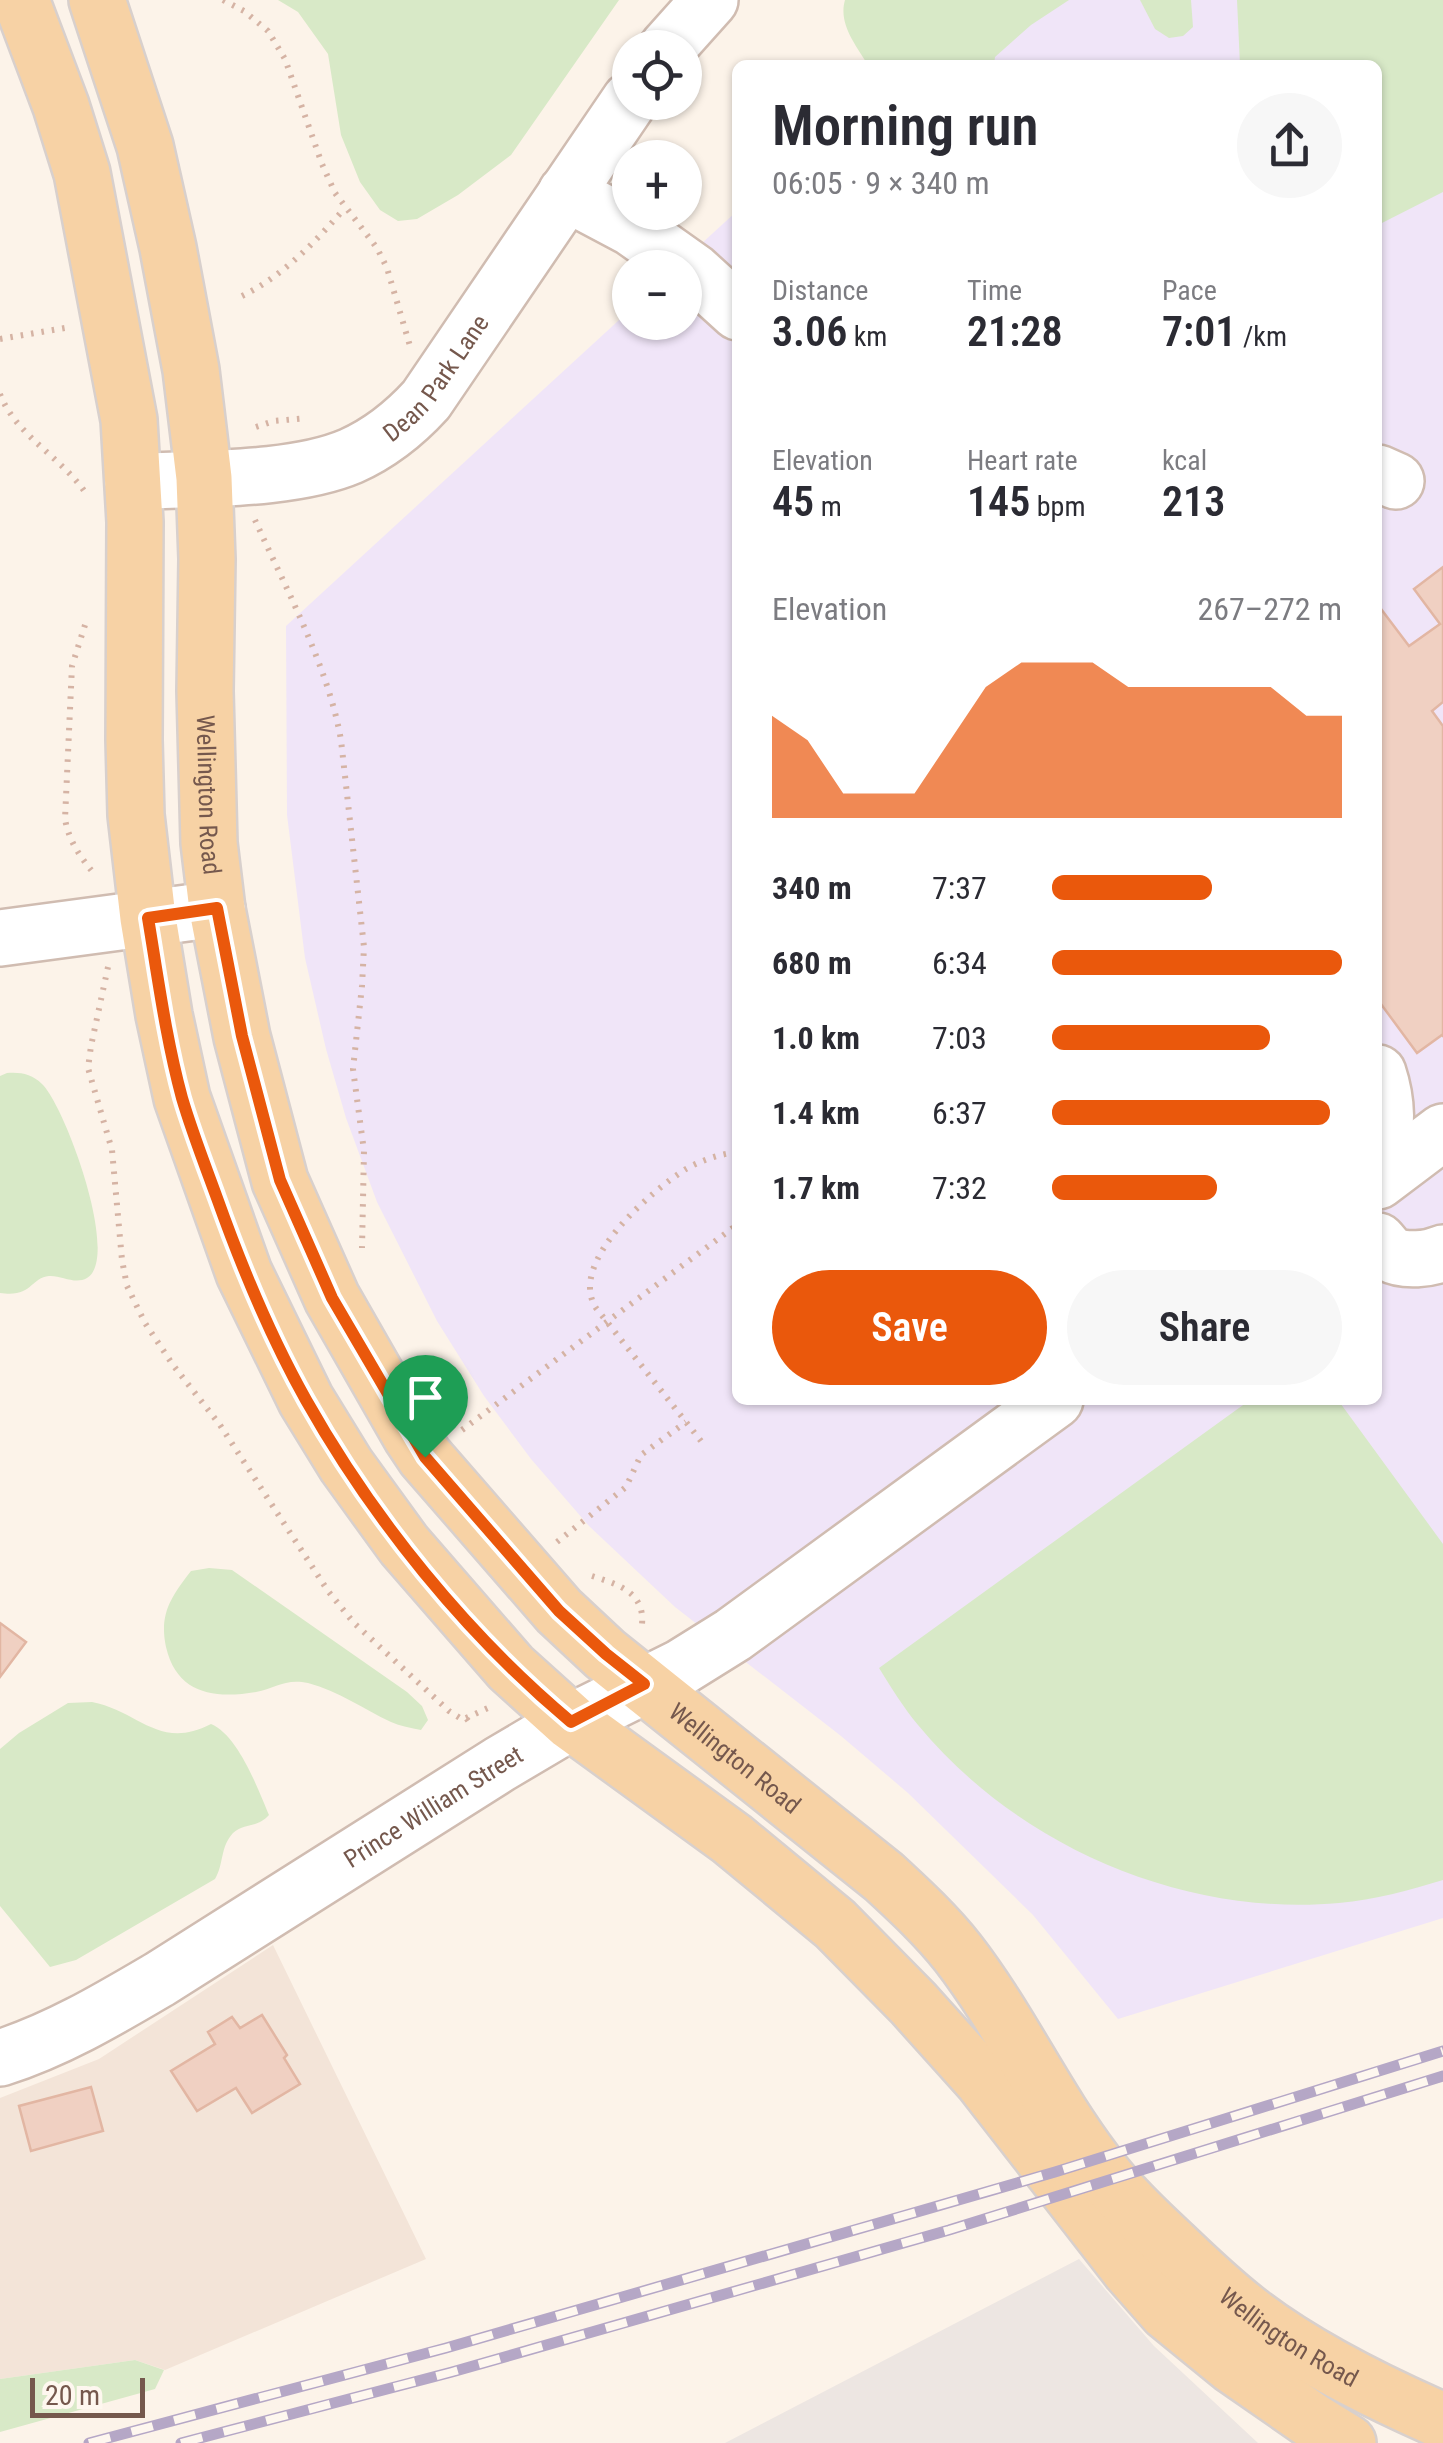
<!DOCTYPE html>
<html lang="en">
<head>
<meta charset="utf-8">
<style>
  :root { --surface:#fff; --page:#f7f7f7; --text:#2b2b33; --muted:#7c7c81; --accent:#ea580c }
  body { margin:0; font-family:"Roboto Condensed",sans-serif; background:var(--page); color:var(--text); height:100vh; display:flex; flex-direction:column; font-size:38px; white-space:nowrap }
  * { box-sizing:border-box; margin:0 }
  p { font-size:32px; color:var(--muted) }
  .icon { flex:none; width:55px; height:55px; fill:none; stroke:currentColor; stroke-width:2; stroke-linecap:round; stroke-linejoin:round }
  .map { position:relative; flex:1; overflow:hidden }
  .side { position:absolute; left:732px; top:60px; width:650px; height:1345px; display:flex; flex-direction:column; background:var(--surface); border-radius:15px; box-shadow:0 2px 8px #0004 }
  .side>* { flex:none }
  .tools { position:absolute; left:612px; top:30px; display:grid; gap:20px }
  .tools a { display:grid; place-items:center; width:90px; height:90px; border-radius:50%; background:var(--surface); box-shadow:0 2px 8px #0004; font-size:50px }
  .scale { position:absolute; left:30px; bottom:25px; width:115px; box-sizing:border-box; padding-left:10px; border:5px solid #75584d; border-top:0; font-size:28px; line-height:35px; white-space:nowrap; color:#75584d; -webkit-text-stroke:8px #fef7ef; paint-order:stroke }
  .pin { position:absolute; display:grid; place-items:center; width:85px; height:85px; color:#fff; margin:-102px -42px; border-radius:50% 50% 50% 0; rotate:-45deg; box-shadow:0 0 10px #0007 }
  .pin .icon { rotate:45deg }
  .round { display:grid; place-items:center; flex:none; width:105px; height:105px; border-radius:52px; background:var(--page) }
  .summary { display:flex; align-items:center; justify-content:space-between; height:170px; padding:0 40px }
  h1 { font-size:55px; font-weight:600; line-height:75px }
  .figures { display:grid; grid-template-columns:repeat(3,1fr); gap:15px; height:170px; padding:10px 40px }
  .figures div { display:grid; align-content:center }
  .figures b { font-size:42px; font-weight:600 }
  .figures small { font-size:28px; font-weight:400 }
  .figures p { font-size:28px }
  .chart { height:280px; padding:20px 40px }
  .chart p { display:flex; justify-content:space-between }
  .chart svg { width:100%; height:180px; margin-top:10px; fill:var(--accent); opacity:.7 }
  .button { display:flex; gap:20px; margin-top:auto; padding:20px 40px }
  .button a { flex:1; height:115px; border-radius:60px; background:var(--accent); color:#fff; font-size:40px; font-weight:600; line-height:115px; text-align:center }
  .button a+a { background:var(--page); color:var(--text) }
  ul { padding:0 40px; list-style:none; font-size:32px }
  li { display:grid; grid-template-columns:160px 120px 1fr; align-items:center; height:75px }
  li i { height:25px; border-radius:12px; background:var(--accent) }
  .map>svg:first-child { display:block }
</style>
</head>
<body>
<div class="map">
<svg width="1443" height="2443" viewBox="0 0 1443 2443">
  <rect width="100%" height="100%" fill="#fcf3e9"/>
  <polygon fill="#f3e4d8" points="273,1945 426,2259 165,2370 135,2360 0,2379 0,2098 99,2059"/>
  <polygon fill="#ede6e2" points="1079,2259 1154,2346 1258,2443 725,2443"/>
  <polygon fill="#f0e5f8" points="967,0 1443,0 1443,1918 1118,2019 1033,1915 908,1793 841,1736 675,1607 589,1526 531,1459 484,1396 437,1321 377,1202 346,1118 326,1049 305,958 287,815 286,626 630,310 630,322 685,322 685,268 676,267 737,211 738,1400 1378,1400 1378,65 896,65"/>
  <g fill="#d8e9c7">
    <polygon points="278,0 619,0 511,155 458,195 417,219 398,221 380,210 360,182 341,135 328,54 298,12"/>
    <path d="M845,0h224l-38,25 -36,32 -1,8h-126c-12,-20 -30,-41 -23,-65z"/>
    <polygon points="1140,0 1191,0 1193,27 1183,36 1169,38 1155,29"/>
    <polygon points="1237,0 1443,0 1443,192 1378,225 1378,65 1240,65"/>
    <path d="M7,1073c14,-1 25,1 35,11 23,22 79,174 45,194 -12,7 -26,-3 -38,-2 -19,2 -17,22 -49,17v-217z"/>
    <path d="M1250,1400h88l105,144v336c-34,10 -68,20 -104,23 -157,14 -321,-57 -421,-178 -15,-18 -27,-38 -39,-57z"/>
    <path d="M209,1568l23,2 175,122 15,14 6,14 -7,10c-10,-2 -21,-4 -30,-8 -28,-13 -52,-31 -83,-39 -22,-5 -33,5 -52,9 -42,7 -79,2 -90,-45 -7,-33 5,-50 25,-76z"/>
    <path d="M92,1702c47,9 67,49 119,22 27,11 47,65 58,91 -13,14 -24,7 -36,18 -13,14 -9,31 -18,46l-139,81 -26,7 -50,-61v-157l19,-16 49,-30z"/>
    <polygon points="135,2360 164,2370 155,2389 0,2432 0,2379"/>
  </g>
  <g fill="#f0d0c2" stroke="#e2b6a3" stroke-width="2.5">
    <polygon points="1443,567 1443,702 1432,711 1443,726 1443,1036 1442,1035 1417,1053 1378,1000 1378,605 1409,646 1440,624 1414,589"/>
    <polygon points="0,1623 26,1642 0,1677"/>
    <polygon points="262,2015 287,2055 284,2058 300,2084 252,2113 236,2088 197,2111 171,2071 215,2044 208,2032 232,2017 240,2028"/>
    <polygon points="91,2087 103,2131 31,2151 19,2106"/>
  </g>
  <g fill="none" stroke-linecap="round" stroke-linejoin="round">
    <g stroke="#d0bcb1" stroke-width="60">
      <g id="minor">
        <polyline points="667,48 710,0"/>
        <polyline points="566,193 632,228 694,272 738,312"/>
        <polyline points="1378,473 1396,481"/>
        <path id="s1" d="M133,482c64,-4 160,-1 218,-26 29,-13 54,-33 75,-56l204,-300"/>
        <polyline points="0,938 217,909"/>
        <path d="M1378,1073c9,27 11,58 0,85"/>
        <polyline points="1378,1181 1443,1132"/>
        <path d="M1378,1241c4,4 7,9 12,13 15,8 39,5 53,-1"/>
        <path id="s2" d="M0,2058c57,-18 109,-49 160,-79l340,-215 71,-42 109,-54 53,-33 322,-235"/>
      </g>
    </g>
    <g stroke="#d8d0cd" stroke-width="60">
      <g id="major">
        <polyline points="21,0 61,106 82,173 129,420 135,522 134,740 136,815 148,918 164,1015 182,1098 244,1273 306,1400 346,1465 404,1545 511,1668 571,1722 732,1839 835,1924 913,2003 983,2081 1130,2270 1167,2312 1232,2365 1314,2422 1348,2443"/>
        <path id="s3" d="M97,0l48,146 23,102 23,122 13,108 3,81 -2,132 4,152 8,66 25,128 38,144 52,117 79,138 14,21 134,154 46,43 279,223c26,24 52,48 74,76 51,66 86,143 136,209 23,31 50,57 78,83 25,24 51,49 79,70 54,41 130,79 192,106"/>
      </g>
    </g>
    <g stroke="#d5b3a4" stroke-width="6" stroke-dasharray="2.5 8" stroke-linecap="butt">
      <polyline points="223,0 244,11 268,31 285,59 322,164 335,193 377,248 387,268 410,346"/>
      <path d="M242,296c41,-20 73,-54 103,-88"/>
      <polyline points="0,339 65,328"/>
      <path d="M0,394c16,42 63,64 87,101"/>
      <polyline points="256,427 274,421 307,418"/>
      <path d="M255,520c31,69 73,146 86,220l23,207 -2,39 -9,83 11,82 -2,97"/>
      <path d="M85,625l-13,41 -7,153c4,23 16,39 31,57"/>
      <polyline points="108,967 91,1046 88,1068 112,1150 122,1260 127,1286 145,1323 173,1365 220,1425 328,1591 354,1623 449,1711 460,1718 466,1718 473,1727"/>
      <polyline points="462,1430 738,1224"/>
      <path d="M701,1441l-105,-133c-29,-45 55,-117 90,-139 16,-9 34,-15 52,-17"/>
      <polyline points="557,1542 626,1487 641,1455 686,1422"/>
      <path d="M592,1576c25,8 53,16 50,48"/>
      <polyline points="466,1718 488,1708"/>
    </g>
    <use href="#minor" stroke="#fff" stroke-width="55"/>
    <use href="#major" stroke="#f7d2a5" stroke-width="55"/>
    <g stroke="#b5a7c6" stroke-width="11">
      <g id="rail">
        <polyline points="89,2443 446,2348 1055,2172 1443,2051"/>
        <polyline points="181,2443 452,2372 949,2230 1443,2076"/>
      </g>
    </g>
    <use href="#rail" stroke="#fef7ef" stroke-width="8" stroke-dasharray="22" stroke-linecap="butt"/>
  </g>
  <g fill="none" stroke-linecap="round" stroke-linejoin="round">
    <g stroke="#fff" stroke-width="20">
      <path id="route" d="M217,908l25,128 38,144 52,118 93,159 134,154 47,43 38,30 -73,38c-105,-88 -198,-203 -265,-322 -36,-64 -64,-132 -89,-202 -12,-33 -25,-66 -35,-100 -16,-59 -24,-120 -34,-180z"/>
    </g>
    <use href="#route" stroke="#ea580c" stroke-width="12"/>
  </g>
  <g text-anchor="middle" stroke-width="9" stroke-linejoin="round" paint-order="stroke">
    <g font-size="25" fill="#75584d" stroke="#fef7ef">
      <text dy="9" stroke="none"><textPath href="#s1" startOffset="338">Dean Park Lane</textPath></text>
      <text dy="9" stroke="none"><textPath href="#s3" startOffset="808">Wellington Road</textPath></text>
      <text dy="9" stroke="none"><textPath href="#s3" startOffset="1948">Wellington Road</textPath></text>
      <text dy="9" stroke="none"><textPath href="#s2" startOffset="502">Prince William Street</textPath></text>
      <text dy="9" stroke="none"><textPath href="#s3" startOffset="2758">Wellington Road</textPath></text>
    </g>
  </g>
</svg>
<div class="tools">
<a><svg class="icon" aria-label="locate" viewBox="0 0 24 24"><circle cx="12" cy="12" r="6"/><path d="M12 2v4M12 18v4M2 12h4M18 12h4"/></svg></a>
<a>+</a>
<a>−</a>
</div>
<div class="scale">20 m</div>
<div class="pin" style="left:425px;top:1457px;background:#1e9e55"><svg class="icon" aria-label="arrive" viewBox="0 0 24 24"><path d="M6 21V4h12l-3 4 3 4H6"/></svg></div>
<section class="side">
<div class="summary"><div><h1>Morning run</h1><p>06:05 · 9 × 340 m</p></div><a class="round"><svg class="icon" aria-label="share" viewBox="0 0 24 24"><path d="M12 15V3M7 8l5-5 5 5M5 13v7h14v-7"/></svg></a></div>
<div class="figures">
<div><p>Distance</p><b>3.06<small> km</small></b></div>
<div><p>Time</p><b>21:28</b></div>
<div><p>Pace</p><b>7:01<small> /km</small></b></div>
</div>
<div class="figures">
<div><p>Elevation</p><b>45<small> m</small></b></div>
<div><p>Heart rate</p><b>145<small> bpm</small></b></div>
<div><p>kcal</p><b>213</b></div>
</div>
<div class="chart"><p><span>Elevation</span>267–272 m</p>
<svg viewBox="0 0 160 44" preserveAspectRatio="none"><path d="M0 44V19L10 25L20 38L30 38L40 38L50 25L60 12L70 6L80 6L90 6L100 12L110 12L120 12L130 12L140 12L150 19L160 19V44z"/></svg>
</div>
<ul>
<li><b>340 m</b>7:37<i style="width:55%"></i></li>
<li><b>680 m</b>6:34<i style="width:100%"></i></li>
<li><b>1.0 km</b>7:03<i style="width:75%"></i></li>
<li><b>1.4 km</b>6:37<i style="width:96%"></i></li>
<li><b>1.7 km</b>7:32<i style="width:57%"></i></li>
</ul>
<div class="button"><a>Save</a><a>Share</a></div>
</section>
</div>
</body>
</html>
